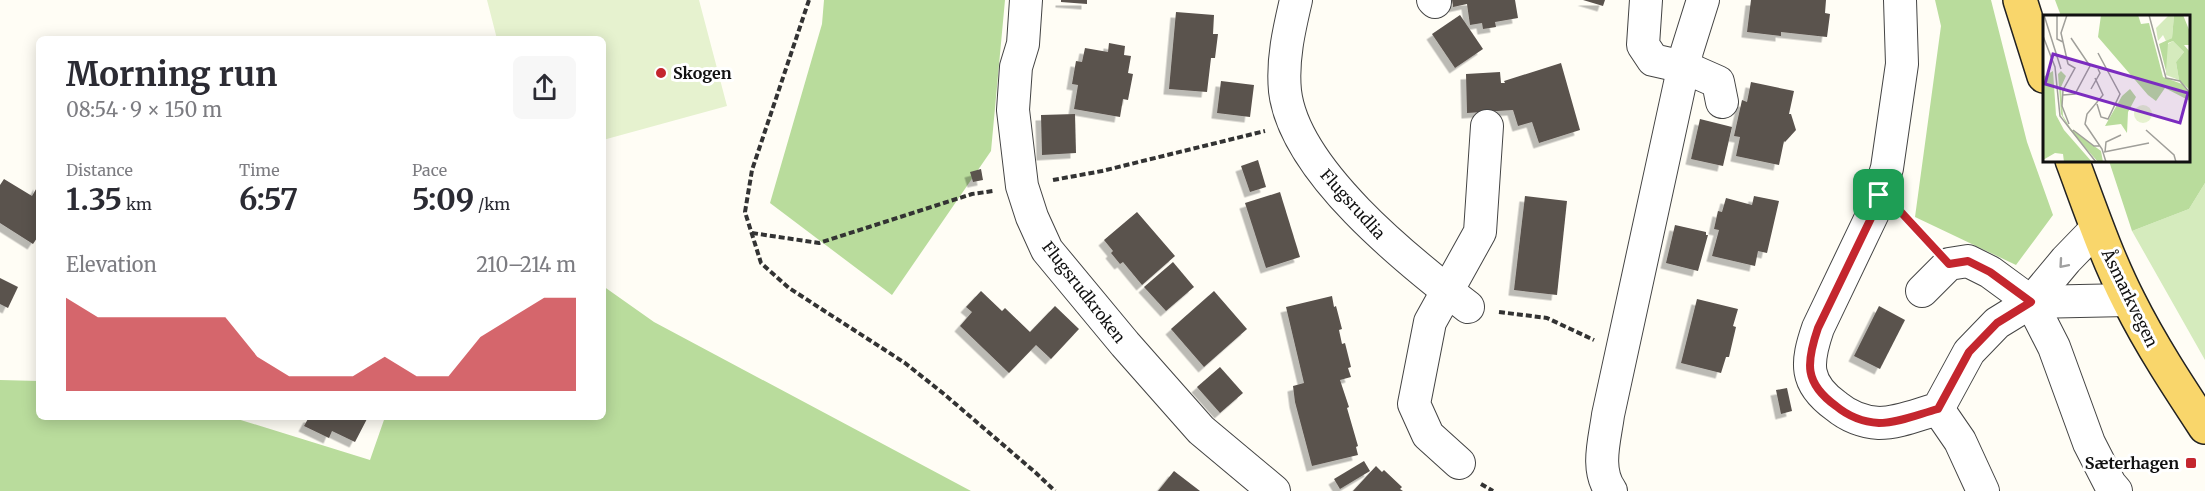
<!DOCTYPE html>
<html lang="en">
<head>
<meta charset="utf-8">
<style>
  :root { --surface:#fff; --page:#f7f7f7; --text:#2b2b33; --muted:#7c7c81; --accent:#c4262e }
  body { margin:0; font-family:Merriweather,serif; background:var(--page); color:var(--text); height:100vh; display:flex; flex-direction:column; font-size:22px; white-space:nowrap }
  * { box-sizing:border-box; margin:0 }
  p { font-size:20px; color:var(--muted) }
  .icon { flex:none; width:33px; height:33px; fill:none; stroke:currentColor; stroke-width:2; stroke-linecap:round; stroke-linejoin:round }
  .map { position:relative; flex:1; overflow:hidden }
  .side { position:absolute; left:36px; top:36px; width:570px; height:384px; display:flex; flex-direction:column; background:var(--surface); border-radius:9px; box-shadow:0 3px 15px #0003 }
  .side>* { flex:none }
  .pin { position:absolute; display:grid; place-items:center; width:51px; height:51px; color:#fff; margin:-26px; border-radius:12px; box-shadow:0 3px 9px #0006 }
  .round { display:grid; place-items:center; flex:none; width:63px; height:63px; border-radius:9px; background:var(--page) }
  .head { display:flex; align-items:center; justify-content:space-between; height:102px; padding:0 30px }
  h1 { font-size:33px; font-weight:700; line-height:45px }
  .stats { display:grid; grid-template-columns:repeat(3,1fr); gap:9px; height:102px; padding:6px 30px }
  .stats div { display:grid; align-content:center }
  .stats b { font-size:30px; font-weight:700 }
  .stats small { font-size:16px; font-weight:400 }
  .stats p { font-size:16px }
  .chart { height:168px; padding:12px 30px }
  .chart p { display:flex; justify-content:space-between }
  .chart svg { width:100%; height:108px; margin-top:6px; fill:var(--accent); opacity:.7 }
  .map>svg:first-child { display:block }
</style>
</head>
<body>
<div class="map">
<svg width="2205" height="491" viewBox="0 0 2205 491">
  <defs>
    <filter id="shadow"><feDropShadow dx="-5.5" dy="5.5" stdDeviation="0" flood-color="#0004"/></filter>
  </defs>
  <rect width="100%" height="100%" fill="#fffdf5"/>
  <polygon fill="#d5ebbd" points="2205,183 2205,360 2132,231 2189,209"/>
  <g fill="#b9dc9c">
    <polygon points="824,0 1005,0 991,151 892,295 770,203 822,24"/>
    <polygon points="1935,0 1991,0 2027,142 2053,215 2016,265 1915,217 1941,26"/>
    <polygon points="2055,0 2205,0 2205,183 2189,209 2132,231 2109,161 2188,160 2188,16 2061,16"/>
    <polygon points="603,286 654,322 971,491 0,491 0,380 39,381 39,417 231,417 370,460 385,417 603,417"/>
  </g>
  <polygon fill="#e6f2cf" points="487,0 699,0 727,106 603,140 603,39 497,39"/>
  <g fill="#5a524d" filter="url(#shadow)">
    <polygon points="1061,0 1087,0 1087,4 1061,2"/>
    <polygon points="1452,0 1515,0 1518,18 1495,22 1496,27 1483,29 1482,23 1470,25 1467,4 1453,7"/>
    <polygon points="1583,0 1605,0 1603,6"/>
    <polygon points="1751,0 1826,0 1825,13 1830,14 1827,37 1781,32 1781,36 1747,32"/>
    <polygon points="1176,12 1214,15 1213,34 1218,34 1215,58 1211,58 1207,92 1169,89"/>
    <polygon points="1460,15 1483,49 1455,68 1432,34"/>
    <polygon points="1109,43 1125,46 1124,55 1131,56 1128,73 1133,74 1128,100 1123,99 1120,117 1074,109 1078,85 1072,84 1076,61 1082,62 1085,48 1108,52"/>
    <polygon points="1561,63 1580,130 1539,143 1532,122 1518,126 1513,110 1467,113 1466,74 1500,72 1501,83 1505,83 1504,81"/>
    <polygon points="1221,81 1254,85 1250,117 1217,113"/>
    <polygon points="1751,82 1794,91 1789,114 1791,114 1796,130 1785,142 1784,141 1779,165 1736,156 1740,137 1734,136 1742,100 1747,102"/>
    <polygon points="1075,114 1076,153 1042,155 1041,115"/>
    <polygon points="1700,119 1732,127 1723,166 1691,159"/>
    <polygon points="1258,160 1266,187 1250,192 1241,166"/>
    <polygon points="981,169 983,180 973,182 970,172"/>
    <polygon points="4,179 32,196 39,184 39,235 33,244 0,223 0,185"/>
    <polygon points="1280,192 1300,257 1266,268 1245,203"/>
    <polygon points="1525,196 1567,201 1557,295 1514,290"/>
    <polygon points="1754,196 1779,201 1767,253 1758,251 1755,266 1712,256 1719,230 1714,229 1718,211 1722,212 1726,198 1752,205"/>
    <polygon points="1137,212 1175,256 1142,285 1123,262 1120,264 1111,253 1113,251 1104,240"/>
    <polygon points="1675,225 1706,232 1706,235 1708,235 1698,271 1666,263"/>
    <polygon points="1173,262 1194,287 1166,311 1144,287"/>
    <polygon points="0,278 18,287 8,308 0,304"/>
    <polygon points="981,291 1002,311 1005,308 1030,332 1055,306 1079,329 1051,359 1036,345 1009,373 960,326 972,312 966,307"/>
    <polygon points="1214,291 1247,329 1204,367 1171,329"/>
    <polygon points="1332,296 1334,307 1336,306 1342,329 1339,330 1342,344 1345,343 1351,367 1348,368 1351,377 1340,380 1349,407 1347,408 1358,446 1356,447 1358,455 1312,466 1295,402 1293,386 1304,383 1286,307"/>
    <polygon points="1697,299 1738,309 1733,326 1736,327 1729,357 1726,357 1721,373 1681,363"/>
    <polygon points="1879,306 1905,320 1880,369 1854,356"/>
    <polygon points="1220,367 1243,393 1220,413 1197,387"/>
    <polygon points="1787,388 1792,411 1781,414 1776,390"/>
    <polygon points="309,417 368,417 355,442 332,431 329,438 304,426"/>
    <polygon points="1364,461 1370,471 1340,489 1334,479"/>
    <polygon points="1376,466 1382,472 1384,470 1402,487 1400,489 1403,491 1353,491"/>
    <polygon points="1174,471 1200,491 1158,491"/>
  </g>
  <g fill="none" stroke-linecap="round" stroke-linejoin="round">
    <g stroke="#444" stroke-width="34">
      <g id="minor">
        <polyline points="1026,0 1023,44 1016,67 1013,110 1022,186 1032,217 1047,250 1125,344 1201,430 1274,491"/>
        <path d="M1296,0c-7,30 -14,60 -11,91 9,79 122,169 183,216"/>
        <polyline points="1433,0 1435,2"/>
        <polyline points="1646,0 1643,45 1653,60 1684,67 1718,82 1722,102"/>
        <path d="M1900,0l2,64 -15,104 -13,43 -56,117c-12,35 -14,55 18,78 12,10 27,16 43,17 20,0 40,-9 59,-14l31,-57 28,-29 34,-21 35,-42 31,-32"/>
        <polyline points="1922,291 1949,264 1968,261 1990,272 2031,302 2054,347 2089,443 2110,484 2116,491"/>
        <polyline points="2031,302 2128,300"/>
        <polyline points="1938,409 1960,441 1983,491"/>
        <polyline points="1459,463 1428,435 1414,404 1430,322 1480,232 1487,126"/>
        <path d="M1611,491c-16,-22 -6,-52 -3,-76l79,-364 16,-51"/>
      </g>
    </g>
    <g stroke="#222" stroke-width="36">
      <g id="major">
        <polyline points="2020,0 2044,76"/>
        <path d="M2072,160c18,48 34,96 57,141 22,44 49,85 76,126"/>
      </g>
    </g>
    <g stroke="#333" stroke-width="4" stroke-dasharray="6 3" stroke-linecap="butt">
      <polyline points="809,0 752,170 745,212 761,263 789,288 905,363 944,394 1036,473 1055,491"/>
      <polyline points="1053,180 1102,171 1265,131"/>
      <polyline points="1905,216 1928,241"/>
      <polyline points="752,233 819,243 972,194 993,191"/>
      <polyline points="1499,312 1547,318 1594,340"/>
      <polyline points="1481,484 1493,491"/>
    </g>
    <use href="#minor" stroke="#fff" stroke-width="32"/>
    <use href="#major" stroke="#f9d66b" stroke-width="33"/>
  </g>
  <defs><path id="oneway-chevron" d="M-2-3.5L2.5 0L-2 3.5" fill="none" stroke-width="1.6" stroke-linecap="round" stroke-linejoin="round" transform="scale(1.5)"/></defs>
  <use stroke="#a0a0a0" href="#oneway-chevron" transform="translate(2063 264) rotate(131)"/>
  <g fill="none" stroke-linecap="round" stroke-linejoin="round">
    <g stroke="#fff" stroke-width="12">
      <path id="route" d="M1879,195l20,15 50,54 19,-3 22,11 41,30 -34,21 -28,29 -31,57c-19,5 -39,14 -59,14 -16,-1 -31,-7 -43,-17 -32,-23 -30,-43 -18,-78l56,-116z"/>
    </g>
    <use href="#route" stroke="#c4262e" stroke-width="8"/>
  </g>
  <g fill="#c4262e" stroke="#fff" stroke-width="2">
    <circle cx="661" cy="73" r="6"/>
    <rect x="2185" y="457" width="12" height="12" rx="3"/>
  </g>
  <g text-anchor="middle" stroke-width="6" stroke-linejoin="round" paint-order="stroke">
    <g font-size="16" font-weight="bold" fill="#111" stroke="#fff" text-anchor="start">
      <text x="673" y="79">Skogen</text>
      <text x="2179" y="469" text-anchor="end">Sæterhagen</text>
    </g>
    <g font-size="16" fill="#111" stroke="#fff">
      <text transform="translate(1353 204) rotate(48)" y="6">Flugsrudlia</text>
      <text transform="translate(1084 292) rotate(52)" y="6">Flugsrudkroken</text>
      <text transform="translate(2130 298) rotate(64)" y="6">Åsmarkvegen</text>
    </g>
  </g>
  <g transform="translate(2043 15)">
    <rect width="147" height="147" fill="#fffdf5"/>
    <path d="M126,0h5l-2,23 -6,3 -3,-6 -5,6 -2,-13zM130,26l11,11 -8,10 3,18 -13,-5v-30z" fill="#d5ebbd"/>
    <path d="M58,0h37l3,9 8,-1 14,54 19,7 8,10v7l-25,-13 -9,13 -8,-6 -50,-58zM131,0h9l7,17v13h-6l6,7v38l-11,-10 -3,-18 8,-10 -11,-11 -5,2 -2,28 -7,-27 13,-6zM10,56l3,44 8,15 28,32h-28l-1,-8 -8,-1 -12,7v-83zM18,56l5,5 -5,11 2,29 8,13 30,22 2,11h-5l-28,-32 -9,-16 -3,-40zM87,74l6,8 -8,15 -1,21 -6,-9 -16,2 17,-30z" fill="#b9dc9c"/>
    <path d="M91 99a9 9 0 1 1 18 0a9 9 0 1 1-18 0Z" fill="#e6f2cf"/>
    <path fill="none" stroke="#a09f9a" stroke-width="1.5" d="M1,0l17,54M14,0v24l6,3M24,0l-6,18 7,31M106,0l17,63 14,3 10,12M0,21l12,31 5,49 36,46M25,49l7,4 -12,22 -1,16 7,18M52,63l8,17 -16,19 -2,10 17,25 4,13M48,74l9,-16 -2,-4M20,80l12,-1 15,-28 -19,-28M54,89l4,13 7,2 12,-25 -22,-41M30,115l21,16h6M103,115l28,25 2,7M61,137l45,-9M62,137l1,-10 15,-7"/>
    <path fill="#7b2cbf" fill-opacity="0.15" stroke="#7b2cbf" stroke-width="3" d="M10,39l135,39 -8,30 -135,-39z"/>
    <rect width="147" height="147" fill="none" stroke="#111" stroke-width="3"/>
  </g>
</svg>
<div class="pin" style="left:1879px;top:195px;background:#1e9e55"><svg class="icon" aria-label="arrive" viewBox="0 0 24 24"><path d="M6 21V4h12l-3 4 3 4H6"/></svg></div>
<section class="side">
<div class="head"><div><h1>Morning run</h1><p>08:54 · 9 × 150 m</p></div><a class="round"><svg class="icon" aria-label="share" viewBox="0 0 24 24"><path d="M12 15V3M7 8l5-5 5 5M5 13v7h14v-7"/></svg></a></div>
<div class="stats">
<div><p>Distance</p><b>1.35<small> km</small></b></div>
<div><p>Time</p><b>6:57</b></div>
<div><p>Pace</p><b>5:09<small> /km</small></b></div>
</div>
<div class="chart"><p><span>Elevation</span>210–214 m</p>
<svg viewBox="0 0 160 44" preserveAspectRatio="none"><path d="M0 44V6L10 14L20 14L30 14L40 14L50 14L60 30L70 38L80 38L90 38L100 30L110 38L120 38L130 22L140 14L150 6L160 6V44z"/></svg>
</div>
</section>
</div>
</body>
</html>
